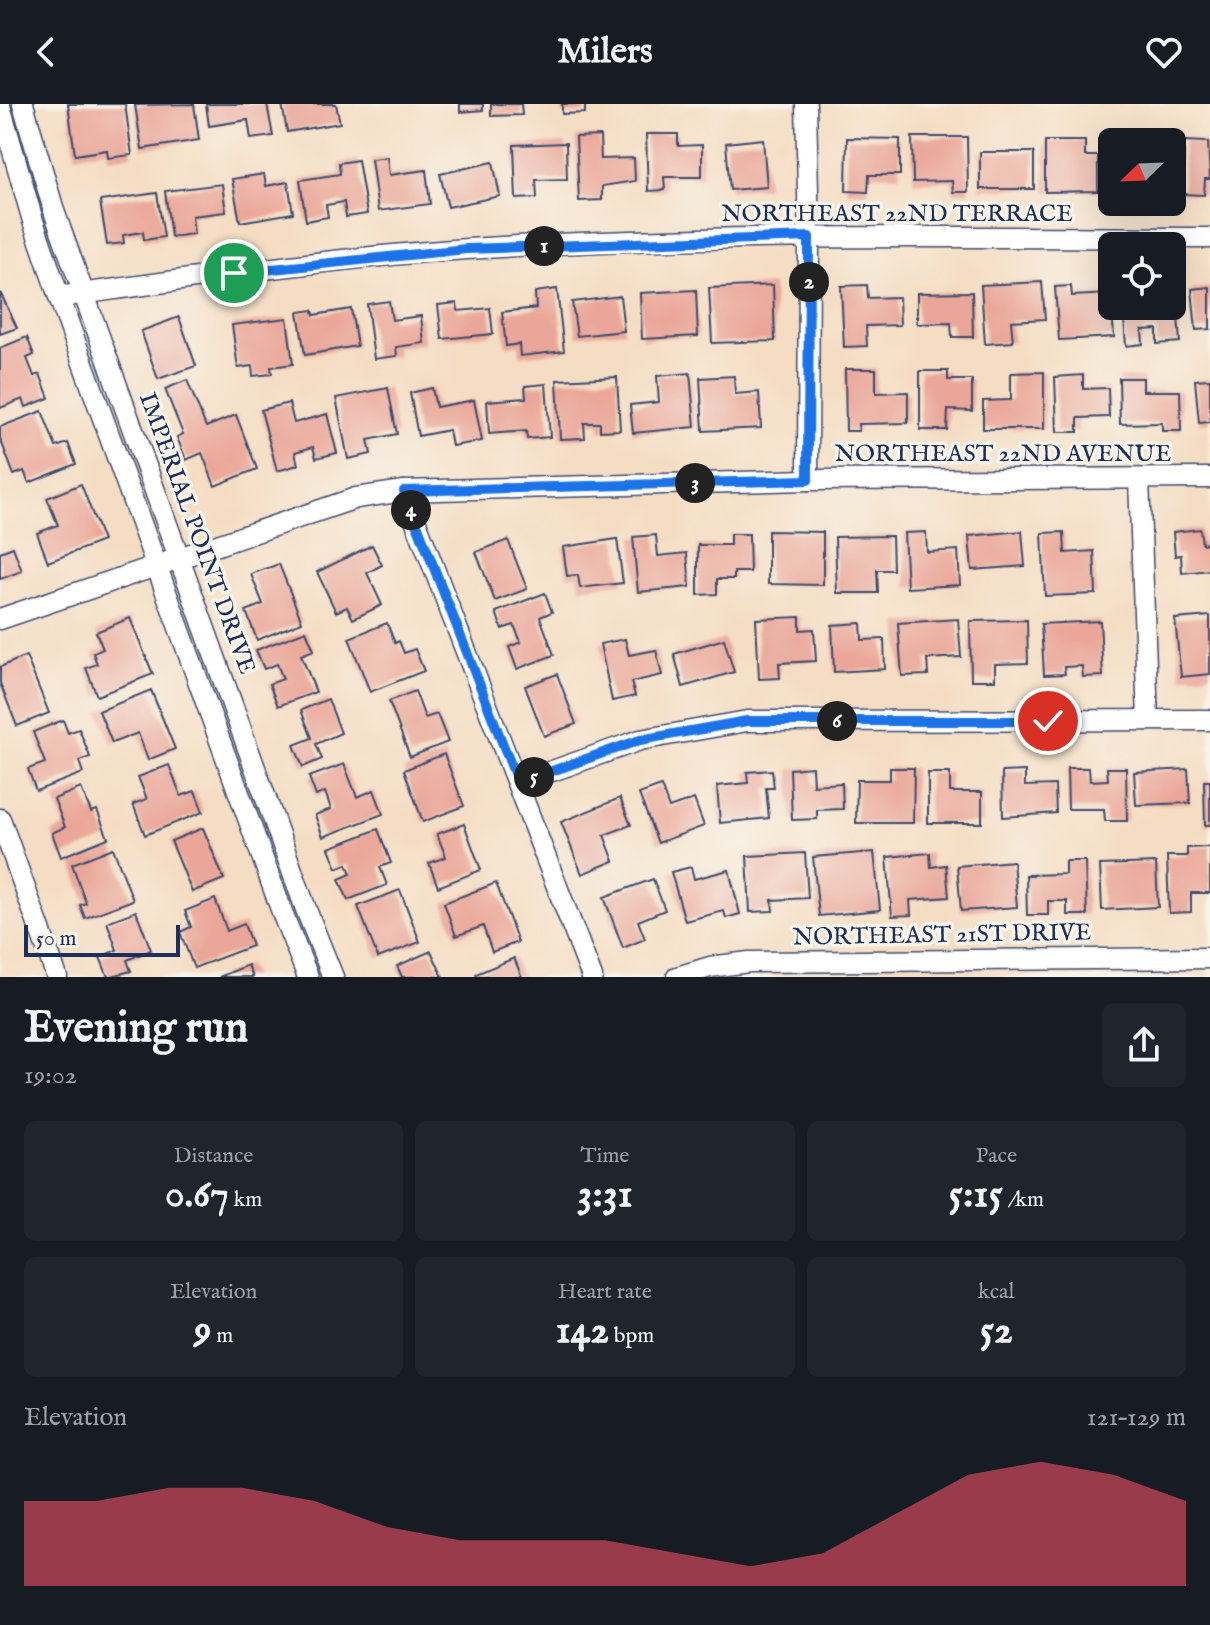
<!DOCTYPE html>
<html lang="en">
<head>
<meta charset="utf-8">
<style>
  :root { --surface:#171b24; --page:#20242c; --text:#f1f3f6; --muted:#9ea1a6; --accent:#d1495b }
  body { margin:0; font-family:"IM FELL English",serif; background:var(--page); color:var(--text); height:100vh; display:flex; flex-direction:column; font-size:30px; white-space:nowrap }
  * { box-sizing:border-box; margin:0 }
  p { font-size:26px; color:var(--muted) }
  .icon { flex:none; width:44px; height:44px; fill:none; stroke:currentColor; stroke-width:2; stroke-linecap:round; stroke-linejoin:round }
  .map { position:relative; height:873px; overflow:hidden }
  .panel { display:flex; flex-direction:column; background:var(--surface); flex:1 }
  .panel>* { flex:none }
  .needle { width:52px; rotate:247deg }
  .tools { position:absolute; left:1098px; top:24px; display:grid; gap:16px }
  .tools a { display:grid; place-items:center; width:88px; height:88px; border-radius:12px; background:var(--surface); box-shadow:0 8px 32px #0002; font-size:40px }
  .scale { position:absolute; left:24px; bottom:20px; width:156px; box-sizing:border-box; padding-left:8px; border:4px solid #1b2f5e; border-top:0; font-size:22px; line-height:28px; white-space:nowrap; color:#1b2f5e; -webkit-text-stroke:6px #f7f3e8; paint-order:stroke }
  .pin { position:absolute; display:grid; place-items:center; width:68px; height:68px; color:#fff; margin:-34px; border:4px solid #fff; border-radius:50%; box-shadow:0 2px 8px #0007 }
  .km { position:absolute; width:40px; height:40px; margin:-20px; border-radius:50%; background:#222; color:#fff; font-size:22px; line-height:40px; text-align:center }
  .round { display:grid; place-items:center; flex:none; width:84px; height:84px; border-radius:12px; background:var(--page) }
  .summary { display:flex; align-items:center; justify-content:space-between; height:136px; padding:0 24px }
  h1 { font-size:44px; font-weight:700; line-height:60px }
  .stats { display:grid; grid-template-columns:repeat(3,1fr); gap:12px; height:136px; padding:8px 24px }
  .stats div { display:grid; align-content:center; border-radius:12px; background:var(--page); text-align:center }
  .stats b { font-size:40px; font-weight:700 }
  .stats small { font-size:22px; font-weight:400 }
  .stats p { font-size:22px }
  .chart { height:224px; padding:16px 24px }
  .chart p { display:flex; justify-content:space-between }
  .chart svg { width:100%; height:144px; margin-top:8px; fill:var(--accent); opacity:.7 }
  header { display:flex; justify-content:space-between; align-items:center; height:104px; padding:0 24px; background:var(--surface); font-size:36px; font-weight:700 }
  .map>svg:first-child { display:block }
</style>
</head>
<body>
<header><svg class="icon" aria-label="back" viewBox="0 0 24 24"><path d="M15 5l-7 7 7 7"/></svg>Milers<svg class="icon" aria-label="heart" viewBox="0 0 24 24"><path d="M12 20l-8-8c-3-5 5-10 8-4 3-6 11-1 8 4z"/></svg></header>
<div class="map">
<svg width="1210" height="873" viewBox="0 0 1210 873">
  <rect width="100%" height="100%" fill="#f7f3e8"/>
  <filter id="ink" filterUnits="userSpaceOnUse"><feTurbulence type="fractalNoise" baseFrequency=".0125" numOctaves="2"/><feDisplacementMap in="SourceGraphic" scale="16" xChannelSelector="R" yChannelSelector="G"/><feConvolveMatrix kernelMatrix="1 2 1 2 8 2 1 2 1" color-interpolation-filters="sRGB"/></filter>
  <filter id="wash" filterUnits="userSpaceOnUse"><feTurbulence type="fractalNoise" baseFrequency=".006" numOctaves="4" result="noise"/><feDisplacementMap in="SourceGraphic" scale="32" xChannelSelector="R" yChannelSelector="G"/><feGaussianBlur stdDeviation="1.8" result="paint"/><feColorMatrix in="noise" values="0 0 0 0 0 0 0 0 0 0 0 0 0 0 0 0 0 1.4 0 .05"/><feComposite in="paint" operator="in"/></filter>
  <g filter="url(#wash)">
    <rect width="100%" height="100%" fill="#f5ddc3"/>
    <g id="blocks">
      <g fill="#eaa799">
        <polygon points="68,0 125,0 132,51 108,54 107,46 75,51"/>
        <polygon points="194,0 199,36 142,45 135,1"/>
        <polygon points="206,0 267,0 273,32 251,35 248,16 209,22"/>
        <polygon points="282,0 336,0 340,19 287,28"/>
        <polygon points="460,0 483,0 483,6 460,8"/>
        <polygon points="491,0 521,0 522,11 491,12"/>
        <polygon points="562,0 585,0 585,9 562,10"/>
        <polygon points="1117,29 1148,29 1148,38 1118,38"/>
        <polygon points="646,30 678,30 678,42 702,41 702,73 664,73 665,86 648,87"/>
        <polygon points="600,32 601,55 634,54 635,77 602,82 602,96 579,97 576,33"/>
        <polygon points="912,33 967,33 968,88 953,88 952,77 913,78"/>
        <polygon points="847,34 900,35 900,71 869,71 868,88 846,87"/>
        <polygon points="763,35 767,83 730,86 726,39"/>
        <polygon points="1045,37 1085,37 1085,52 1098,52 1098,87 1045,88"/>
        <polygon points="1184,37 1208,38 1210,75 1205,75 1204,91 1183,90"/>
        <polygon points="566,39 567,75 536,76 537,94 516,95 514,41"/>
        <rect x="980" y="48" width="54" height="37"/>
        <polygon points="387,53 389,71 426,66 430,100 378,107 371,55"/>
        <polygon points="358,56 367,110 346,113 344,98 326,101 328,113 306,117 300,76 340,70 339,59"/>
        <polygon points="493,58 500,92 448,103 440,70"/>
        <polygon points="264,70 266,82 288,78 293,109 240,118 232,75"/>
        <polygon points="222,80 226,108 192,112 194,130 171,133 165,87"/>
        <polygon points="157,89 164,133 144,136 143,128 123,131 124,139 107,141 100,97"/>
        <polygon points="1042,178 1045,215 1011,217 1013,238 985,240 981,181"/>
        <polygon points="773,181 775,237 712,239 709,184"/>
        <polygon points="867,181 868,194 899,193 900,221 866,222 867,242 844,243 841,182"/>
        <polygon points="1071,182 1072,192 1111,190 1114,233 1059,236 1055,183"/>
        <polygon points="1210,183 1210,225 1196,226 1192,185"/>
        <polygon points="557,185 564,247 520,252 519,240 506,242 502,208 536,204 535,188"/>
        <polygon points="696,186 698,232 642,235 640,189"/>
        <polygon points="0,188 17,224 0,230"/>
        <polygon points="972,188 973,233 952,233 951,219 917,220 917,189"/>
        <polygon points="1172,188 1176,188 1180,238 1157,240 1157,225 1142,226 1143,240 1126,242 1123,202 1172,202"/>
        <polygon points="620,192 624,227 577,232 572,198"/>
        <polygon points="389,197 392,216 421,212 424,239 396,243 397,252 374,255 367,200"/>
        <polygon points="457,199 458,207 490,204 493,230 442,235 438,201"/>
        <polygon points="351,205 357,242 305,251 298,208 313,206 314,211"/>
        <polygon points="179,213 196,262 158,275 141,227"/>
        <polygon points="287,214 293,260 271,263 272,270 253,272 252,262 238,264 232,221"/>
        <polygon points="27,233 34,251 27,254 34,272 40,270 49,294 26,303 23,295 0,304 0,244"/>
        <polygon points="845,265 876,265 876,289 908,288 908,319 858,320 859,327 846,327"/>
        <polygon points="920,267 948,267 948,276 972,276 972,307 948,306 947,326 920,326"/>
        <polygon points="1044,268 1044,325 983,325 983,297 1011,296 1011,269"/>
        <polygon points="690,269 695,323 633,329 630,301 659,298 657,272"/>
        <polygon points="1083,271 1083,285 1108,284 1109,313 1078,314 1078,328 1057,328 1055,273"/>
        <polygon points="734,272 735,290 759,288 761,324 703,327 700,274"/>
        <polygon points="617,273 620,326 600,327 600,319 584,319 585,334 560,335 557,276"/>
        <polygon points="1119,274 1143,274 1143,287 1180,287 1181,327 1162,327 1162,319 1120,320"/>
        <polygon points="1210,275 1210,318 1199,319 1195,276"/>
        <polygon points="187,276 206,323 236,311 257,365 215,382 202,349 186,356 177,333 183,330 165,285"/>
        <polygon points="546,280 550,333 527,335 526,327 489,330 487,297 526,294 525,282"/>
        <polygon points="388,284 397,330 368,336 371,350 348,355 336,294"/>
        <polygon points="432,284 436,303 474,296 482,337 452,342 449,326 418,332 410,289"/>
        <polygon points="289,299 294,319 327,310 337,349 316,354 313,343 295,348 298,361 277,367 261,306"/>
        <polygon points="42,307 56,343 68,339 76,360 29,379 24,367 14,371 0,334 0,323"/>
        <polygon points="81,380 103,437 48,458 37,429 58,421 47,394"/>
        <polygon points="1200,425 1202,440 1210,439 1210,466 1182,469 1181,451 1175,452 1173,428"/>
        <polygon points="768,427 823,428 823,481 768,480"/>
        <polygon points="1022,427 1025,462 972,466 969,432"/>
        <polygon points="926,428 927,448 958,446 960,481 907,484 904,429"/>
        <polygon points="1064,428 1065,449 1094,447 1096,490 1045,492 1042,429"/>
        <polygon points="730,430 749,430 750,468 734,468 734,475 717,475 717,490 698,491 698,441 730,441"/>
        <polygon points="656,431 658,452 687,449 690,483 638,488 633,433"/>
        <polygon points="892,432 893,466 877,466 878,489 837,489 835,433"/>
        <polygon points="617,435 623,479 580,484 578,471 567,472 563,443"/>
        <polygon points="508,436 527,485 495,497 476,448"/>
        <polygon points="372,441 382,461 367,469 382,501 353,515 347,503 336,508 317,468"/>
        <polygon points="13,443 22,467 0,475 0,448"/>
        <polygon points="279,460 302,518 257,536 246,507 263,500 251,470"/>
        <polygon points="545,489 552,508 540,513 554,551 517,565 509,543 521,538 514,521 502,525 496,508"/>
        <polygon points="1210,512 1210,570 1181,573 1175,515"/>
        <polygon points="800,513 800,526 814,525 816,557 779,559 780,574 759,575 756,515"/>
        <polygon points="130,514 153,570 97,592 86,564 97,560 93,549 103,545 96,528"/>
        <polygon points="958,515 961,553 927,555 928,571 902,572 898,519"/>
        <polygon points="1027,516 1028,559 995,560 995,576 971,576 970,517"/>
        <polygon points="1100,517 1103,572 1083,573 1082,562 1064,563 1065,570 1044,571 1041,520"/>
        <polygon points="387,519 395,539 399,537 404,549 415,545 424,567 370,588 349,534"/>
        <polygon points="861,519 862,536 884,535 885,565 834,568 832,521"/>
        <polygon points="306,527 314,546 301,551 316,588 278,602 269,580 283,575 277,560 264,565 256,546"/>
        <polygon points="625,535 629,551 656,546 662,571 631,578 635,592 612,597 600,540"/>
        <polygon points="724,535 734,568 683,583 674,550"/>
        <polygon points="26,552 49,609 17,622 0,579 0,563"/>
        <polygon points="557,570 576,620 544,632 525,582"/>
        <polygon points="151,586 175,645 148,656 138,629 112,639 99,607"/>
        <polygon points="415,587 425,614 437,610 448,638 410,653 389,597"/>
        <polygon points="328,595 341,629 316,640 322,655 303,663 294,641 312,634 301,606"/>
        <polygon points="63,616 68,629 79,625 90,653 79,657 83,669 36,687 28,665 45,659 33,628"/>
        <polygon points="444,650 464,702 423,718 404,666"/>
        <polygon points="344,660 357,693 374,686 383,710 323,733 315,711 331,705 325,688 316,692 309,673"/>
        <polygon points="169,661 181,692 195,687 203,708 145,731 133,700 147,695 138,673"/>
        <polygon points="812,663 813,681 842,679 843,705 817,706 817,715 792,716 790,665"/>
        <polygon points="890,664 914,664 913,719 856,719 857,676 890,676"/>
        <polygon points="1067,664 1089,664 1090,677 1108,676 1107,664 1126,664 1127,717 1105,717 1104,705 1068,705"/>
        <polygon points="1188,665 1190,699 1136,701 1134,668"/>
        <polygon points="772,666 774,684 766,684 769,714 720,719 717,682 748,679 747,668"/>
        <polygon points="1025,667 1025,682 1055,681 1056,709 1003,713 1002,668"/>
        <polygon points="928,669 950,669 950,688 982,688 982,719 928,719"/>
        <polygon points="1204,677 1210,677 1210,721 1205,721"/>
        <polygon points="661,682 669,704 694,695 704,722 658,739 639,690"/>
        <polygon points="81,684 91,708 97,706 108,734 61,753 52,729 65,723 54,695"/>
        <polygon points="620,694 631,721 604,731 614,757 582,770 561,718"/>
        <polygon points="464,720 481,766 438,783 429,759 446,753 437,730"/>
        <polygon points="203,724 224,775 192,788 171,737"/>
        <polygon points="378,725 391,759 380,763 387,781 348,796 339,775 351,770 347,760 337,764 329,744"/>
        <polygon points="1210,743 1210,789 1191,789 1191,808 1169,809 1167,752 1187,752 1187,744"/>
        <polygon points="113,744 133,796 85,814 80,801 86,799 72,760"/>
        <polygon points="874,748 880,806 819,812 813,753"/>
        <polygon points="805,749 808,794 772,796 773,807 750,808 747,752"/>
        <polygon points="930,749 931,763 946,761 949,793 910,796 911,811 892,812 887,753"/>
        <polygon points="1013,757 1017,803 961,807 957,762"/>
        <polygon points="1065,757 1085,757 1087,811 1067,811 1067,797 1048,797 1048,811 1027,811 1026,771 1065,770"/>
        <polygon points="1156,759 1158,803 1102,806 1100,761"/>
        <polygon points="691,763 694,775 729,766 740,810 726,814 724,807 685,817 671,768"/>
        <polygon points="653,775 665,806 638,817 645,835 623,844 604,793"/>
        <polygon points="496,779 518,838 492,848 483,822 456,832 444,799"/>
        <polygon points="400,786 420,838 378,854 358,802"/>
        <polygon points="215,795 227,827 244,820 252,842 194,864 180,828 191,823 185,807"/>
        <polygon points="136,807 151,846 127,856 131,867 108,873 100,853 117,846 107,818"/>
        <polygon points="431,847 443,873 402,873 397,862"/>
        <polygon points="514,854 522,873 477,873 476,870"/>
        <polygon points="248,861 253,873 219,873"/>
      </g>
    </g>
  </g>
  <g filter="url(#ink)">
    <use href="#blocks" fill-opacity="0" stroke="#3c496d" stroke-width="2"/>
    <g fill="none" stroke-linecap="round" stroke-linejoin="round">
      <g stroke="#3c496d" stroke-width="23">
        <g id="street">
          <polyline points="23,0 55,110 307,808 333,873"/>
          <polyline points="806,0 809,133 808,376"/>
          <polyline points="0,2 33,117 59,193 285,816 308,873"/>
          <path d="M59,193c136,-19 272,-39 408,-48 247,-16 496,-12 743,-11"/>
          <polyline points="1139,375 1148,616"/>
          <polyline points="404,387 592,873"/>
          <polyline points="0,515 356,394 404,387 808,376 1210,374"/>
          <polyline points="518,679 640,636 747,617 1210,616"/>
          <polyline points="0,715 57,873"/>
          <polyline points="677,873 710,863 749,858 1210,854"/>
        </g>
      </g>
      <use href="#street" stroke="#fff" stroke-width="20"/>
    </g>
  </g>
  <g fill="none" stroke-linecap="round" stroke-linejoin="round" filter="url(#ink)">
    <g stroke="#fff" stroke-width="16">
      <polyline id="route" points="234,169 466,145 809,133 808,376 404,387 518,679 640,636 747,617 1048,617"/>
    </g>
    <use href="#route" stroke="#1a73e8" stroke-width="10"/>
  </g>
  <g text-anchor="middle" stroke-width="7" stroke-linejoin="round" paint-order="stroke">
    <g font-size="24" fill="#1b2f5e" stroke="#f7f3e8">
      <text x="897" y="117">NORTHEAST 22ND TERRACE</text>
      <text x="1003" y="357">NORTHEAST 22ND AVENUE</text>
      <text transform="translate(198 429) rotate(70)" y="8">IMPERIAL POINT DRIVE</text>
      <text transform="translate(942 830) rotate(-1)" y="8">NORTHEAST 21ST DRIVE</text>
    </g>
  </g>
</svg>
<div class="tools">
<a><svg class="needle" viewBox="-14 -14 28 28"><path d="M0-13l5 13h-10z" fill="#e53935"/><path d="M0 13l5-13h-10z" fill="#9ea1a6"/></svg></a>
<a><svg class="icon" aria-label="locate" viewBox="0 0 24 24"><circle cx="12" cy="12" r="6"/><path d="M12 2v4M12 18v4M2 12h4M18 12h4"/></svg></a>
</div>
<div class="scale">50 m</div>
<div class="pin" style="left:234px;top:169px;background:#1e9e55"><svg class="icon" aria-label="arrive" viewBox="0 0 24 24"><path d="M6 21V4h12l-3 4 3 4H6"/></svg></div>
<div class="pin" style="left:1048px;top:617px;background:#d93025"><svg class="icon" aria-label="check" viewBox="0 0 24 24"><path d="M5 12l5 5 9-10"/></svg></div>
<b class="km" style="left:544px;top:142px">1</b>
<b class="km" style="left:809px;top:178px">2</b>
<b class="km" style="left:695px;top:379px">3</b>
<b class="km" style="left:411px;top:406px">4</b>
<b class="km" style="left:534px;top:673px">5</b>
<b class="km" style="left:837px;top:617px">6</b>
</div>
<section class="panel">
<div class="summary"><div><h1>Evening run</h1><p>19:02</p></div><a class="round"><svg class="icon" aria-label="share" viewBox="0 0 24 24"><path d="M12 15V3M7 8l5-5 5 5M5 13v7h14v-7"/></svg></a></div>
<div class="stats">
<div><p>Distance</p><b>0.67<small> km</small></b></div>
<div><p>Time</p><b>3:31</b></div>
<div><p>Pace</p><b>5:15<small> /km</small></b></div>
</div>
<div class="stats">
<div><p>Elevation</p><b>9<small> m</small></b></div>
<div><p>Heart rate</p><b>142<small> bpm</small></b></div>
<div><p>kcal</p><b>52</b></div>
</div>
<div class="chart"><p><span>Elevation</span>121–129 m</p>
<svg viewBox="0 0 160 44" preserveAspectRatio="none"><path d="M0 44V18L10 18L20 14L30 14L40 18L50 26L60 30L70 30L80 30L90 34L100 38L110 34L120 22L130 10L140 6L150 10L160 18V44z"/></svg>
</div>
</section>
</body>
</html>
